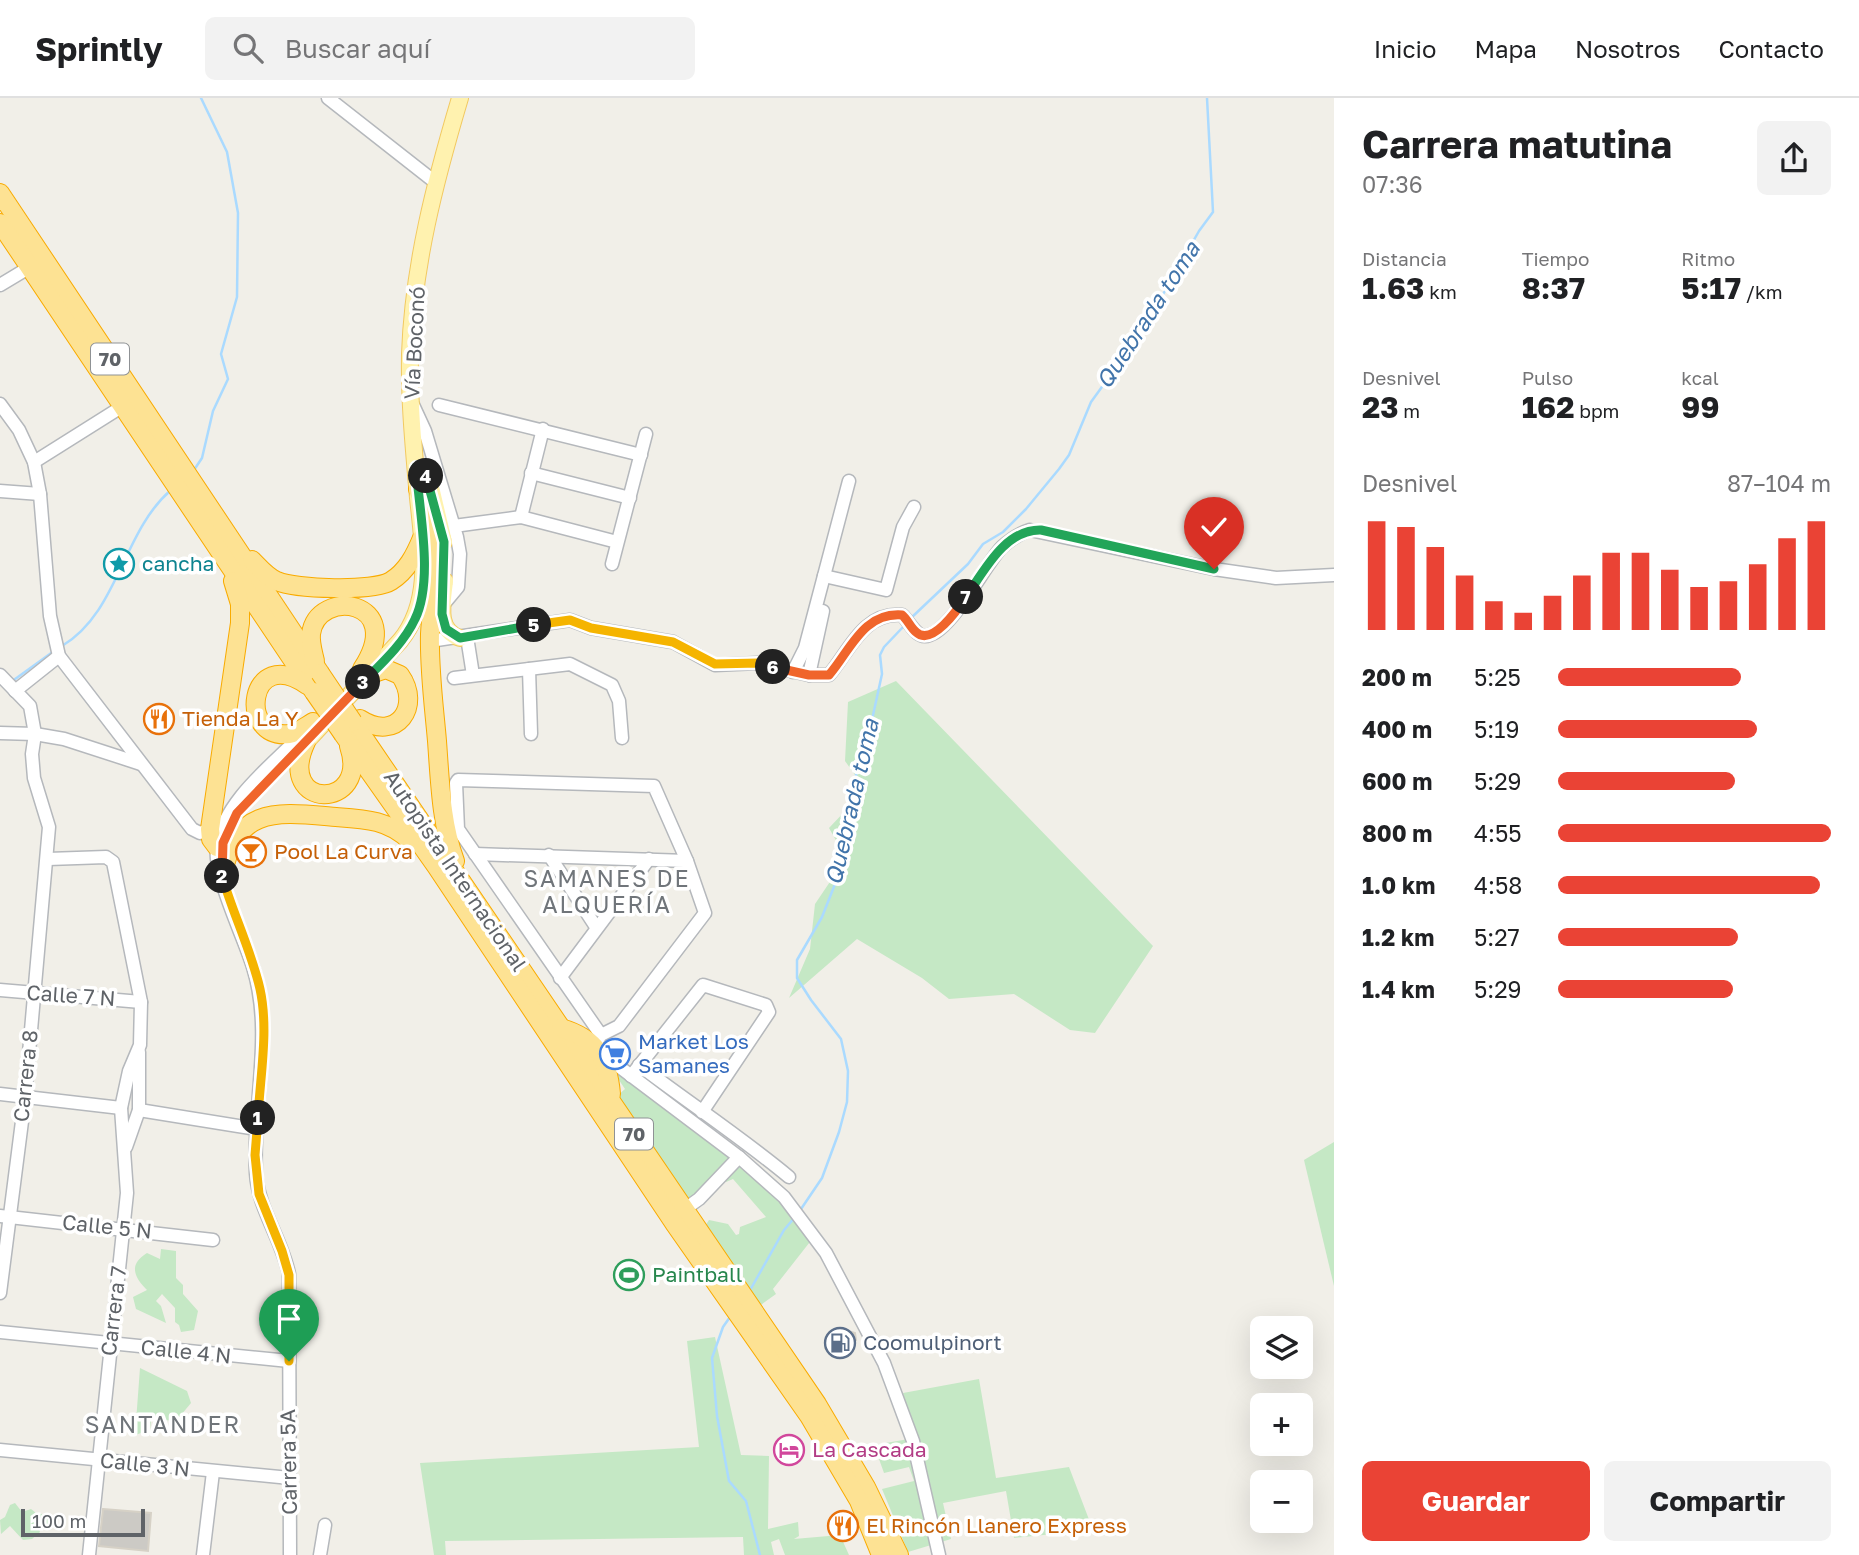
<!DOCTYPE html>
<html lang="es">
<head>
<meta charset="utf-8">
<style>
  :root { --surface:#fff; --page:#f2f2f2; --text:#202124; --muted:#757577; --line:#e0e0e0; --accent:#ea4335 }
  body { margin:0; font-family:"Golos Text",sans-serif; background:var(--page); color:var(--text); height:100vh; display:flex; flex-direction:column; font-size:26px; white-space:nowrap }
  * { box-sizing:border-box; margin:0 }
  p { font-size:23px; color:var(--muted) }
  .icon { flex:none; width:38px; height:38px; fill:none; stroke:currentColor; stroke-width:2; stroke-linecap:round; stroke-linejoin:round }
  .map { position:relative; flex:1; overflow:hidden }
  .details { display:flex; flex-direction:column; background:var(--surface); width:525px }
  .details>* { flex:none }
  .controls { position:absolute; left:1250px; top:1218px; display:grid; gap:14px }
  .controls a { display:grid; place-items:center; width:63px; height:63px; border-radius:10px; background:var(--surface); box-shadow:0 7px 28px #0002; font-size:35px }
  .scale { position:absolute; left:21px; bottom:18px; width:124px; box-sizing:border-box; padding-left:7px; border:4px solid #5f6368; border-top:0; font-size:19px; line-height:24px; white-space:nowrap; color:#5f6368; -webkit-text-stroke:5px #fff; paint-order:stroke }
  .pin { position:absolute; display:grid; place-items:center; width:60px; height:60px; color:#fff; margin:-72px -30px; border-radius:50% 50% 50% 0; rotate:-45deg; box-shadow:0 0 7px #0007 }
  .pin .icon { rotate:45deg }
  .km { position:absolute; width:35px; height:35px; margin:-18px; border-radius:50%; background:#222; color:#fff; font-size:19px; line-height:35px; text-align:center }
  .round { display:grid; place-items:center; flex:none; width:74px; height:74px; border-radius:10px; background:var(--page) }
  .overview { display:flex; align-items:center; justify-content:space-between; height:119px; padding:0 28px }
  h1 { font-size:38px; font-weight:700; line-height:52px }
  .metrics { display:grid; grid-template-columns:repeat(3,1fr); gap:10px; height:119px; padding:7px 28px }
  .metrics div { display:grid; align-content:center }
  .metrics b { font-size:30px; font-weight:700 }
  .metrics small { font-size:19px; font-weight:400 }
  .metrics p { font-size:19px }
  .chart { height:196px; padding:14px 28px }
  .chart p { display:flex; justify-content:space-between }
  .chart svg { width:100%; height:126px; margin-top:7px; stroke:var(--accent); stroke-width:6 }
  .button { display:flex; gap:14px; margin-top:auto; padding:14px 28px }
  .button a { flex:1; height:80px; border-radius:10px; background:var(--accent); color:#fff; font-size:28px; font-weight:700; line-height:80px; text-align:center }
  .button a+a { background:var(--page); color:var(--text) }
  ul { padding:0 28px; list-style:none; font-size:23px }
  li { display:grid; grid-template-columns:112px 84px 1fr; align-items:center; height:52px }
  li i { height:18px; border-radius:9px; background:var(--accent) }
  header { display:flex; align-items:center; gap:42px; box-sizing:border-box; height:98px; padding:0 35px; background:var(--surface); border-bottom:2px solid var(--line) }
  header strong { font-size:33px }
  nav { display:flex; gap:38px; margin-inline-start:auto; font-size:24px }
  .search { width:490px; height:63px; background:var(--page); display:flex; align-items:center; gap:18px; box-sizing:border-box; padding:0 24px; border-radius:10px; color:var(--muted); font-size:26px }
  main { display:flex; flex:1; min-height:0 }
  .map>svg:first-child { display:block }
</style>
</head>
<body>
<header>
<strong>Sprintly</strong>
<div class="search"><svg class="icon" aria-label="search" viewBox="0 0 24 24"><circle cx="10" cy="10" r="6"/><path d="M15 15l6 6"/></svg>Buscar aquí</div>
<nav><a>Inicio</a><a>Mapa</a><a>Nosotros</a><a>Contacto</a></nav>
</header>
<main>
<div class="map">
<svg width="1334" height="1457" viewBox="0 0 1334 1457">
  <rect width="100%" height="100%" fill="#f1efe8"/>
  <g fill="#c5e8c5">
    <polygon points="896,583 1153,848 1095,935 1070,932 1014,896 949,901 922,880 857,841 789,900 810,851 815,806 846,760 829,730 846,712 860,684 845,663 848,604"/>
    <polygon points="612,971 733,1063 689,1101 615,1000 625,991 619,982 612,987"/>
    <polygon points="1334,1044 1334,1188 1304,1062"/>
    <polygon points="740,1061 780,1098 813,1140 773,1191 776,1196 758,1209 705,1128 709,1122 728,1126 736,1137 739,1136 740,1129 766,1119 733,1081 726,1084 722,1080"/>
    <path d="M161,1151l15,2v27l7,7v9l15,17 -4,19 -13,2 -2,-7 -4,-3v-14l-13,-14 -6,7 5,5 5,17 -30,-14 -3,-12 14,-7c-14,-14 -18,-26 0,-37l13,6z"/>
    <polygon points="715,1239 741,1357 769,1358 768,1431 798,1424 799,1438 794,1441 840,1437 849,1457 785,1457 779,1441 771,1444 774,1457 744,1457 743,1439 445,1443 446,1457 434,1457 420,1365 699,1349 687,1243"/>
    <polygon points="140,1270 187,1293 191,1305 176,1323 151,1321 150,1332 135,1337"/>
    <polygon points="979,1281 996,1380 1069,1369 1093,1432 1014,1440 1006,1393 943,1405 951,1441 908,1454 882,1391 914,1383 909,1369 884,1375 874,1347 909,1341 931,1407 903,1295"/>
    <polygon points="15,1405 22,1414 31,1411 36,1415 54,1418 53,1426 43,1429 37,1425 40,1434 32,1441 23,1442 10,1428 1,1436 0,1422 5,1419 10,1407"/>
  </g>
  <g fill="none" stroke-linecap="round" stroke-linejoin="round">
    <g stroke="#aadaff" stroke-width="2.5">
      <polyline points="194,372 202,360 213,313 228,281 221,256 237,199 238,115 227,54 201,0"/>
      <polyline points="911,520 968,466 983,446 1003,434 1026,411 1059,371 1069,357 1091,304 1141,235 1199,133 1213,114 1207,0"/>
      <path d="M62,548c57,-34 60,-114 109,-156"/>
      <polyline points="11,584 54,553"/>
      <polyline points="799,1114 822,1080 839,1034 847,1004 848,973 841,941 811,902 797,880 797,862 822,819 839,776 858,666 870,631 882,576 880,557 884,549 904,528"/>
      <polyline points="749,1194 784,1132 795,1119"/>
      <polyline points="730,1219 723,1229 712,1260 717,1318 729,1383 746,1403 760,1457"/>
    </g>
  </g>
  <g fill="#cccac5" stroke="#d6d1c6" stroke-width="2">
    <polygon points="848,1233 855,1235 856,1242 834,1257 830,1256 825,1250 826,1246"/>
    <polygon points="103,1411 151,1415 148,1453 99,1448"/>
  </g>
  <g fill="none" stroke-linecap="round" stroke-linejoin="round">
    <g stroke="#b5b8bc" stroke-width="15">
      <g id="minor">
        <polyline points="328,0 435,84"/>
        <polyline points="0,187 30,169"/>
        <polyline points="0,306 19,332 34,364 40,396 50,518 59,558 192,731 200,735 210,731"/>
        <polyline points="413,307 425,333 457,439 460,456 458,489 443,507"/>
        <polyline points="439,307 641,357"/>
        <polyline points="34,364 123,308"/>
        <polyline points="531,375 630,400"/>
        <polyline points="0,393 40,396"/>
        <polyline points="521,419 543,331"/>
        <polyline points="454,428 521,419 617,444"/>
        <polyline points="612,466 646,336"/>
        <polyline points="824,478 886,492 903,429 914,409"/>
        <polyline points="467,539 473,577"/>
        <path d="M430,543l140,-21 21,8 82,14 42,23 43,-2 51,12h20c21,-25 34,-63 73,-60 7,6 13,21 23,21 24,0 60,-72 77,-89 8,-7 18,-14 28,-17l184,39 62,9 58,-3"/>
        <polyline points="529,571 531,636"/>
        <polyline points="793,574 805,550 849,383"/>
        <polyline points="0,577 30,608 35,636 32,656 34,680 49,729 25,1000 0,1195"/>
        <polyline points="809,577 823,513"/>
        <polyline points="454,580 570,566 612,587 619,603 622,640"/>
        <polyline points="15,593 59,558"/>
        <polyline points="0,635 35,636 64,641 141,666"/>
        <polyline points="475,756 687,763"/>
        <polyline points="549,757 596,829"/>
        <polyline points="48,761 106,759 113,764 141,904 140,947 129,973 121,1010 127,1095 89,1457"/>
        <polyline points="560,880 649,761"/>
        <polyline points="0,892 141,904"/>
        <polyline points="595,946 601,937 619,928 705,815 687,763 654,688 458,682 456,685 458,731 601,937"/>
        <polyline points="601,955 739,1059 784,1099 826,1155 884,1265 913,1343 939,1457"/>
        <path d="M639,967c50,38 102,72 150,112"/>
        <polyline points="631,978 703,887 766,907 769,914 702,1014"/>
        <polyline points="0,996 121,1010"/>
        <polyline points="139,1012 257,1031"/>
        <polyline points="126,1049 139,1012 139,954"/>
        <polyline points="685,1111 699,1101 739,1059"/>
        <polyline points="0,1118 213,1142"/>
        <polyline points="0,1234 289,1263"/>
        <polyline points="0,1352 290,1380"/>
        <polyline points="203,1457 213,1374"/>
        <path d="M290,1457l-1,-281c-7,-35 -31,-65 -33,-101 -4,-69 18,-138 -3,-206 -9,-30 -41,-94 -36,-122 8,-46 57,-81 87,-113"/>
        <polyline points="320,1457 325,1427"/>
      </g>
    </g>
    <g stroke="#f2c960" stroke-width="18">
      <g id="major">
        <polyline points="416,369 430,385 444,444"/>
        <path d="M445,483c-2,21 -10,49 15,57"/>
        <path d="M306,644l94,-101c33,-40 23,-95 18,-143 -4,-48 -9,-96 -8,-144 3,-88 25,-172 50,-256"/>
      </g>
    </g>
    <g stroke="#f9ab00" stroke-width="20">
      <g id="highway">
        <polyline points="0,95 320,575"/>
        <polyline points="0,125 314,594"/>
        <path d="M418,391c8,21 18,43 20,66 1,27 -7,53 -8,79 -1,36 4,72 7,107 3,40 4,82 18,120"/>
        <path d="M252,462c8,8 15,17 25,21 18,8 97,11 114,0 16,-10 24,-26 31,-43"/>
        <path d="M315,563c-2,-9 -5,-18 -4,-27 6,-47 97,-35 51,35"/>
        <path d="M307,587c-59,-41 -70,55 -18,49 8,-1 17,-8 24,-12"/>
        <path d="M360,621c37,24 62,-13 40,-44l-14,-6 -15,5"/>
        <polyline points="353,624 817,1306 866,1389 899,1457"/>
        <polyline points="343,636 436,768 674,1125 809,1318 859,1403 881,1457"/>
        <path d="M306,644c-32,69 65,69 43,4"/>
        <polyline points="217,749 211,741 210,731 240,525 240,506 233,483"/>
        <path d="M222,779c14,-72 54,-65 114,-60 29,2 53,3 74,24"/>
        <path d="M561,930c35,10 47,31 50,66"/>
      </g>
    </g>
    <use href="#minor" stroke="#fff" stroke-width="12"/>
    <use href="#major" stroke="#fff2af" stroke-width="16"/>
    <use href="#highway" stroke="#fde293" stroke-width="18"/>
    <g stroke="#f9ab00" stroke-width="20" stroke-linecap="butt">
      <g id="highway-bridge">
        <polyline points="320,575 353,624"/>
        <polyline points="314,594 343,636"/>
      </g>
    </g>
    <use href="#highway-bridge" stroke="#fde293" stroke-width="18"/>
  </g>
  <g fill="none" stroke-linecap="round" stroke-linejoin="round">
    <g stroke="#fff" stroke-width="14">
      <polyline id="split-1" points="258,1020 255,1057 259,1096 282,1153 289,1177 289,1263"/>
    </g>
    <g stroke="#fff" stroke-width="14">
      <path id="split-2" d="M222,778c11,38 29,74 38,113 9,41 0,87 -2,129"/>
    </g>
    <g stroke="#fff" stroke-width="14">
      <polyline id="split-3" points="222,778 223,745 237,715 363,584"/>
    </g>
    <g stroke="#fff" stroke-width="14">
      <path id="split-4" d="M363,584c18,-18 41,-39 52,-63 19,-39 4,-109 1,-152l10,9"/>
    </g>
    <g stroke="#fff" stroke-width="14">
      <polyline id="split-5" points="426,378 444,444 442,516 446,531 460,540 534,527"/>
    </g>
    <g stroke="#fff" stroke-width="14">
      <polyline id="split-6" points="534,527 570,522 591,530 673,544 715,566 758,565 773,569"/>
    </g>
    <g stroke="#fff" stroke-width="14">
      <path id="split-7" d="M773,569l36,8h20c21,-24 34,-63 73,-60 6,5 8,12 14,17 16,15 42,-23 50,-35"/>
    </g>
    <g stroke="#fff" stroke-width="14">
      <path id="split-8" d="M966,499c18,-26 39,-68 75,-67l173,39"/>
    </g>
    <use href="#split-1" stroke="#f5b400" stroke-width="9"/>
    <use href="#split-2" stroke="#f5b400" stroke-width="9"/>
    <use href="#split-3" stroke="#f0652b" stroke-width="9"/>
    <use href="#split-4" stroke="#22a559" stroke-width="9"/>
    <use href="#split-5" stroke="#22a559" stroke-width="9"/>
    <use href="#split-6" stroke="#f5b400" stroke-width="9"/>
    <use href="#split-7" stroke="#f0652b" stroke-width="9"/>
    <use href="#split-8" stroke="#22a559" stroke-width="9"/>
  </g>
  <defs>
    <g id="sight-ring" transform="scale(1.575)"><circle r="9.5" fill="#fff" stroke="#0f9aa8" stroke-width="1.5"/><path d="M0-6L1.8-2.2L6-1.7L2.9 1.2L3.7 5.4L0 3.3L-3.7 5.4L-2.9 1.2L-6-1.7L-1.8-2.2Z" fill="#0f9aa8"/></g>
    <g id="restaurant-ring" transform="scale(1.575)"><circle r="9.5" fill="#fff" stroke="#e8710a" stroke-width="1.5"/><path d="M-5-6h1v4h1v-4h1v4h1v-4h1v5L-1.5 .5V6h-2V.5L-5-1ZM5-6V6H3V1.5H1.5Q1.5-4 5-6Z" fill="#e8710a"/></g>
    <g id="bar-ring" transform="scale(1.575)"><circle r="9.5" fill="#fff" stroke="#e8710a" stroke-width="1.5"/><path d="M-6-5H6L.8 .8V4.5H3.5V6h-7V4.5H-.8V.8Z" fill="#e8710a"/></g>
    <g id="supermarket-ring" transform="scale(1.575)"><circle r="9.5" fill="#fff" stroke="#3f7fe0" stroke-width="1.5"/><path d="M-6-5.5h2.5l.6 2H6L4.5 2H-2.5L-4.4-4H-6ZM-1.5 3.2a1.3 1.3 0 1 0 .1 0ZM3 3.2a1.3 1.3 0 1 0 .1 0Z" fill="#3f7fe0"/></g>
    <g id="stadium-ring" transform="scale(1.575)"><circle r="9.5" fill="#fff" stroke="#2e9e5b" stroke-width="1.5"/><path d="M0-5a6.5 5 0 1 0 0 10a6.5 5 0 1 0 0-10ZM-3.5-1.8h7v3.6h-7Z" fill="#2e9e5b"/></g>
    <g id="fuel-ring" transform="scale(1.575)"><circle r="9.5" fill="#fff" stroke="#5c6f8a" stroke-width="1.5"/><path d="M-5.5-6h7V0h2V4h1.3V-2.5L3-4.5l.8-.8L6-3V5H2.5V1h-1V6h-7ZM-4.2-4.7v3.2H.2V-4.7Z" fill="#5c6f8a"/></g>
    <g id="hotel-ring" transform="scale(1.575)"><circle r="9.5" fill="#fff" stroke="#d1479c" stroke-width="1.5"/><path d="M-6-4.5h1.5V1H6V5H4.5V3h-9V5H-6ZM-4 0a1.8 1.8 0 1 1 3.6 0ZM.5 0V-2.5h3Q6-2.5 6 0Z" fill="#d1479c"/></g>
  </defs>
  <g fill-rule="evenodd">
    <use href="#sight-ring" x="119" y="466"/>
    <use href="#restaurant-ring" x="159" y="621"/>
    <use href="#bar-ring" x="251" y="754"/>
    <use href="#supermarket-ring" x="615" y="956"/>
    <use href="#stadium-ring" x="629" y="1177"/>
    <use href="#fuel-ring" x="840" y="1245"/>
    <use href="#hotel-ring" x="789" y="1352"/>
    <use href="#restaurant-ring" x="843" y="1428"/>
  </g>
  <g text-anchor="middle" stroke-width="7" stroke-linejoin="round" paint-order="stroke">
    <g fill="#fff" stroke="#8f9295" stroke-width="2">
      <rect x="91" y="245.5" width="38" height="31" rx="5"/>
      <rect x="615" y="1020.5" width="38" height="31" rx="5"/>
    </g>
    <g font-size="19" font-weight="bold" fill="#5f6368">
      <text x="110" y="268">70</text>
      <text x="634" y="1043">70</text>
    </g>
    <g font-size="21" fill="#5f6368" stroke="#fff">
      <text transform="translate(415 245) rotate(-87)" y="7">Vía Boconó</text>
      <text transform="translate(455 773) rotate(56)" y="7">Autopista Internacional</text>
      <text transform="translate(71 898) rotate(4)" y="7">Calle 7 N</text>
      <text transform="translate(26 978) rotate(-84)" y="7">Carrera 8</text>
      <text transform="translate(107 1129) rotate(6)" y="7">Calle 5 N</text>
      <text transform="translate(114 1213) rotate(-83)" y="7">Carrera 7</text>
      <text transform="translate(186 1254) rotate(6)" y="7">Calle 4 N</text>
      <text transform="translate(289 1364) rotate(-91)" y="7">Carrera 5A</text>
      <text transform="translate(145 1367) rotate(6)" y="7">Calle 3 N</text>
    </g>
    <g font-size="21" fill="#0d838f" stroke="#fff" text-anchor="start">
      <text x="142" y="473">cancha</text>
    </g>
    <g font-size="21" fill="#c56008" stroke="#fff" text-anchor="start">
      <text x="182" y="628">Tienda La Y</text>
      <text x="274" y="761">Pool La Curva</text>
      <text x="866" y="1435">El Rincón Llanero Express</text>
    </g>
    <g font-size="21" fill="#366cbe" stroke="#fff" text-anchor="start">
      <text x="638" y="951">Market Los<tspan x="638" dy="24">Samanes</tspan></text>
    </g>
    <g font-size="21" fill="#27864d" stroke="#fff" text-anchor="start">
      <text x="652" y="1184">Paintball</text>
    </g>
    <g font-size="21" fill="#4e5e75" stroke="#fff" text-anchor="start">
      <text x="863" y="1252">Coomulpinort</text>
    </g>
    <g font-size="21" fill="#b23c85" stroke="#fff" text-anchor="start">
      <text x="812" y="1359">La Cascada</text>
    </g>
    <g font-size="23" font-style="italic" fill="#4174aa" stroke="#fff">
      <text transform="translate(1148 217) rotate(-57)" y="8">Quebrada toma</text>
      <text transform="translate(852 704) rotate(-77)" y="8">Quebrada toma</text>
    </g>
    <g font-size="23" letter-spacing="2" fill="#70757a" stroke="#fff">
      <text x="607" y="789">SAMANES DE<tspan x="607" dy="26">ALQUERÍA</tspan></text>
      <text x="163" y="1335">SANTANDER</text>
    </g>
  </g>
</svg>
<div class="controls">
<a><svg class="icon" aria-label="layers" viewBox="0 0 24 24"><path d="M12 4l9 5-9 5-9-5zM3 14l9 5 9-5"/></svg></a>
<a>+</a>
<a>−</a>
</div>
<div class="scale">100 m</div>
<div class="pin" style="left:289px;top:1263px;background:#1e9e55"><svg class="icon" aria-label="arrive" viewBox="0 0 24 24"><path d="M6 21V4h12l-3 4 3 4H6"/></svg></div>
<div class="pin" style="left:1214px;top:471px;background:#d93025"><svg class="icon" aria-label="check" viewBox="0 0 24 24"><path d="M5 12l5 5 9-10"/></svg></div>
<b class="km" style="left:258px;top:1020px">1</b>
<b class="km" style="left:222px;top:778px">2</b>
<b class="km" style="left:363px;top:584px">3</b>
<b class="km" style="left:426px;top:378px">4</b>
<b class="km" style="left:534px;top:527px">5</b>
<b class="km" style="left:773px;top:569px">6</b>
<b class="km" style="left:966px;top:499px">7</b>
</div>
<section class="details">
<div class="overview"><div><h1>Carrera matutina</h1><p>07:36</p></div><a class="round"><svg class="icon" aria-label="share" viewBox="0 0 24 24"><path d="M12 15V3M7 8l5-5 5 5M5 13v7h14v-7"/></svg></a></div>
<div class="metrics">
<div><p>Distancia</p><b>1.63<small> km</small></b></div>
<div><p>Tiempo</p><b>8:37</b></div>
<div><p>Ritmo</p><b>5:17<small> /km</small></b></div>
</div>
<div class="metrics">
<div><p>Desnivel</p><b>23<small> m</small></b></div>
<div><p>Pulso</p><b>162<small> bpm</small></b></div>
<div><p>kcal</p><b>99</b></div>
</div>
<div class="chart"><p><span>Desnivel</span>87–104 m</p>
<svg viewBox="0 0 160 44" preserveAspectRatio="none"><path d="M5 44V6M15 44V8M25 44V15M35 44V25M45 44V34M55 44V38M65 44V32M75 44V25M85 44V17M95 44V17M105 44V23M115 44V29M125 44V27M135 44V21M145 44V12M155 44V6"/></svg>
</div>
<ul>
<li><b>200 m</b>5:25<i style="width:67%"></i></li>
<li><b>400 m</b>5:19<i style="width:73%"></i></li>
<li><b>600 m</b>5:29<i style="width:65%"></i></li>
<li><b>800 m</b>4:55<i style="width:100%"></i></li>
<li><b>1.0 km</b>4:58<i style="width:96%"></i></li>
<li><b>1.2 km</b>5:27<i style="width:66%"></i></li>
<li><b>1.4 km</b>5:29<i style="width:64%"></i></li>
</ul>
<div class="button"><a>Guardar</a><a>Compartir</a></div>
</section>
</main>
</body>
</html>
